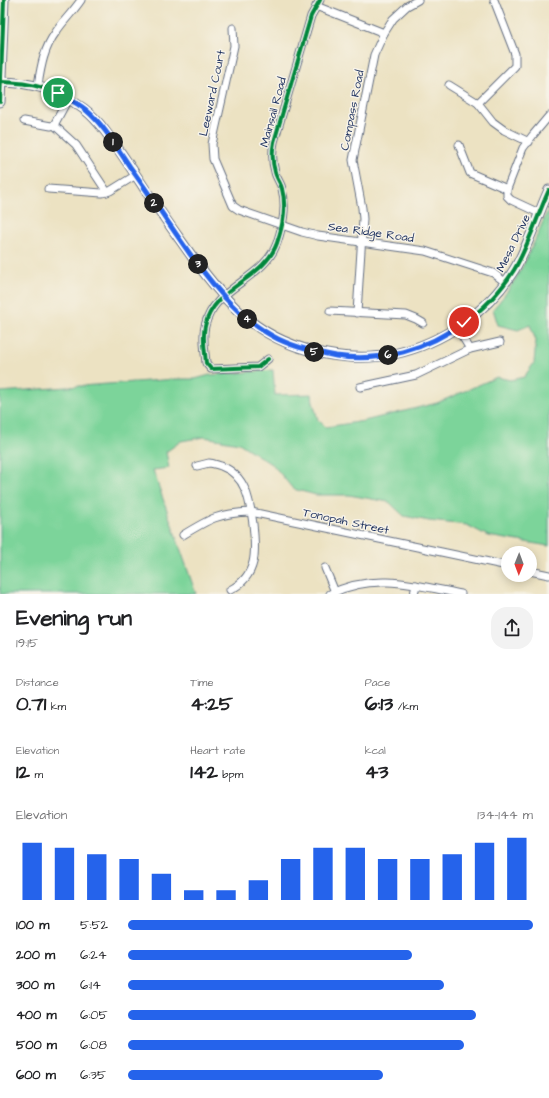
<!DOCTYPE html>
<html lang="en">
<head>
<meta charset="utf-8">
<style>
  :root { --surface:#fff; --page:#f2f2f2; --text:#202124; --muted:#757577; --accent:#2563eb }
  body { margin:0; font-family:"Architects Daughter",sans-serif; background:var(--page); color:var(--text); height:100vh; display:flex; flex-direction:column; font-size:15px; white-space:nowrap }
  * { box-sizing:border-box; margin:0 }
  p { font-size:13px; color:var(--muted) }
  .icon { flex:none; width:22px; height:22px; fill:none; stroke:currentColor; stroke-width:2; stroke-linecap:round; stroke-linejoin:round }
  .map { position:relative; height:594px; overflow:hidden }
  .drawer { display:flex; flex-direction:column; background:var(--surface); flex:1 }
  .drawer>* { flex:none }
  .needle { width:26px; rotate:181deg }
  .buttons { position:absolute; left:501px; top:546px; display:grid; gap:8px }
  .buttons a { display:grid; place-items:center; width:36px; height:36px; border-radius:50%; background:var(--surface); box-shadow:0 2px 10px #0003; font-size:20px }
  .pin { position:absolute; display:grid; place-items:center; width:34px; height:34px; color:#fff; margin:-17px; border:2px solid #fff; border-radius:50%; box-shadow:0 1px 4px #0007 }
  .km { position:absolute; width:20px; height:20px; margin:-10px; border-radius:50%; background:#222; color:#fff; font-size:11px; line-height:20px; text-align:center }
  .round { display:grid; place-items:center; flex:none; width:42px; height:42px; border-radius:16px; background:var(--page) }
  .overview { display:flex; align-items:center; justify-content:space-between; height:68px; padding:0 16px }
  h1 { font-size:22px; font-weight:700; line-height:30px }
  .figures { display:grid; grid-template-columns:repeat(3,1fr); gap:6px; height:68px; padding:4px 16px }
  .figures div { display:grid; align-content:center }
  .figures b { font-size:20px; font-weight:700 }
  .figures small { font-size:11px; font-weight:400 }
  .figures p { font-size:11px }
  .chart { height:112px; padding:8px 16px }
  .chart p { display:flex; justify-content:space-between }
  .chart svg { width:100%; height:72px; margin-top:4px; stroke:var(--accent); stroke-width:6 }
  ul { padding:0 16px; list-style:none; font-size:13px }
  li { display:grid; grid-template-columns:64px 48px 1fr; align-items:center; height:30px }
  li i { height:10px; border-radius:5px; background:var(--accent) }
  .map>svg:first-child { display:block }
</style>
</head>
<body>
<div class="map">
<svg width="549" height="594" viewBox="0 0 549 594">
  <rect width="100%" height="100%" fill="#f7f3e8"/>
  <filter id="ink" filterUnits="userSpaceOnUse"><feTurbulence type="fractalNoise" baseFrequency=".025" numOctaves="2"/><feDisplacementMap in="SourceGraphic" scale="8" xChannelSelector="R" yChannelSelector="G"/><feConvolveMatrix kernelMatrix="1 2 1 2 8 2 1 2 1" color-interpolation-filters="sRGB"/></filter>
  <filter id="wash" filterUnits="userSpaceOnUse"><feTurbulence type="fractalNoise" baseFrequency=".012" numOctaves="4" result="noise"/><feDisplacementMap in="SourceGraphic" scale="16" xChannelSelector="R" yChannelSelector="G"/><feGaussianBlur stdDeviation="0.9" result="paint"/><feColorMatrix in="noise" values="0 0 0 0 0 0 0 0 0 0 0 0 0 0 0 0 0 1.4 0 .05"/><feComposite in="paint" operator="in"/></filter>
  <g filter="url(#wash)">
    <rect width="100%" height="100%" fill="#ece2c2"/>
    <path fill="#7bd49a" stroke="#4b827c" d="M549,207v339l-61,-10 -21,-11 -38,-4 -25,-5 -15,-14 -40,-7h-33l-23,-6 -19,-23 -35,-23 -35,-6 -23,4 -15,11 3,16 -16,2 43,124h-196v-202l175,-13h20l15,-4 63,-5 2,25 37,-1 1,8 5,18 8,7 38,-6 73,-18 60,-26 13,3 14,-3 10,-14 2,-22 -6,-16 -12,5 -20,-5 -5,-16c28,-31 40,-64 56,-102z"/>
  </g>
  <g filter="url(#ink)">
    <g fill="none" stroke-linecap="round" stroke-linejoin="round">
      <g stroke="#646e81" stroke-width="9">
        <g id="minor">
          <polyline points="316,6 384,33"/>
          <polyline points="233,28 234,46 212,144 213,159 233,206 239,210 302,232 318,236 425,251 493,273 505,282"/>
          <path d="M38,85c3,-19 6,-37 18,-53 7,-11 17,-20 25,-32"/>
          <polyline points="449,85 478,103 493,122 504,130 529,142"/>
          <polyline points="478,103 515,66 515,54 494,0"/>
          <polyline points="24,121 51,126 54,125 76,145 107,192"/>
          <polyline points="54,125 68,99"/>
          <polyline points="459,145 470,173 507,189"/>
          <polyline points="48,189 102,193 110,191 136,175"/>
          <polyline points="539,213 511,200 507,196 507,189 523,148 533,135 549,116"/>
          <polyline points="330,311 406,315 416,319 423,323"/>
          <polyline points="357,313 363,219 362,208 353,160 374,55 384,33 393,19 407,6 418,0"/>
          <polyline points="457,328 470,349"/>
          <path d="M268,359l-10,8 -47,2 -5,-6c-1,-12 -4,-25 -1,-37 9,-40 59,-46 72,-83 6,-18 10,-36 5,-54 -1,-6 -6,-11 -7,-17 -3,-10 -3,-20 -1,-30l37,-126 9,-16"/>
          <polyline points="360,387 416,375 470,349 500,342"/>
          <path d="M197,466c4,-1 8,-2 12,-3 4,0 8,2 12,3 25,9 29,35 32,58 3,27 5,52 -23,66"/>
          <path d="M183,535c26,-16 36,-22 68,-23l257,54"/>
          <polyline points="325,568 335,592"/>
          <polyline points="530,571 549,575"/>
          <path d="M330,594c44,-22 86,-9 131,0"/>
          <polyline points="414,594 416,585"/>
        </g>
      </g>
      <g stroke="#646e81" stroke-width="11">
        <g id="major">
          <path d="M0,82c32,0 58,8 84,27 8,6 15,14 21,22 13,17 25,35 36,52 16,25 33,48 50,72 37,51 69,87 135,99 23,4 45,5 68,0 49,-11 93,-41 120,-84 15,-25 23,-54 35,-80"/>
          <polyline points="0,102 4,0"/>
        </g>
      </g>
      <use href="#minor" stroke="#fff" stroke-width="7"/>
      <use href="#major" stroke="#fff" stroke-width="9"/>
      <g stroke="#f7f3e8" stroke-width="6">
        <g id="cycleway">
          <path d="M0,82c32,0 58,8 84,27 8,6 15,14 21,22 13,17 25,35 36,52 16,25 33,48 50,72 37,51 69,87 135,99 23,4 45,5 68,0 49,-11 93,-41 120,-84 15,-25 23,-54 35,-80"/>
          <polyline points="0,102 4,0"/>
          <path d="M268,359l-10,8 -47,2 -5,-6c-1,-12 -4,-25 -1,-37 9,-40 59,-46 72,-83 6,-18 10,-36 5,-54 -1,-6 -6,-11 -7,-17 -3,-10 -3,-20 -1,-30l37,-126 9,-16"/>
        </g>
      </g>
      <use href="#cycleway" stroke="#00873e" stroke-width="4"/>
    </g>
  </g>
  <g fill="none" stroke-linecap="round" stroke-linejoin="round" filter="url(#ink)">
    <g stroke="#fff" stroke-width="8">
      <path id="route" d="M58,93c9,5 20,10 28,17 18,15 31,38 44,57 21,29 40,59 60,87 25,34 50,66 88,85 19,9 38,13 58,17 45,7 92,-7 128,-34"/>
    </g>
    <use href="#route" stroke="#2563eb" stroke-width="5"/>
  </g>
  <g text-anchor="middle" stroke-width="3" stroke-linejoin="round" paint-order="stroke">
    <g font-size="12" fill="#1b2f5e" stroke="#f7f3e8">
      <text transform="translate(212 93) rotate(-78)" y="4">Leeward Court</text>
      <text transform="translate(352 110) rotate(-79)" y="4">Compass Road</text>
      <text transform="translate(273 112) rotate(-75)" y="4">Mainsail Road</text>
      <text transform="translate(371 232) rotate(8)" y="4">Sea Ridge Road</text>
      <text transform="translate(513 243) rotate(-64)" y="4">Mesa Drive</text>
      <text transform="translate(346 521) rotate(12)" y="4">Tonopah Street</text>
    </g>
  </g>
</svg>
<div class="buttons">
<a><svg class="needle" viewBox="-14 -14 28 28"><path d="M0-13l5 13h-10z" fill="#e53935"/><path d="M0 13l5-13h-10z" fill="#757577"/></svg></a>
</div>
<div class="pin" style="left:58px;top:93px;background:#1e9e55"><svg class="icon" aria-label="arrive" viewBox="0 0 24 24"><path d="M6 21V4h12l-3 4 3 4H6"/></svg></div>
<div class="pin" style="left:464px;top:322px;background:#d93025"><svg class="icon" aria-label="check" viewBox="0 0 24 24"><path d="M5 12l5 5 9-10"/></svg></div>
<b class="km" style="left:113px;top:142px">1</b>
<b class="km" style="left:154px;top:203px">2</b>
<b class="km" style="left:198px;top:264px">3</b>
<b class="km" style="left:247px;top:319px">4</b>
<b class="km" style="left:314px;top:352px">5</b>
<b class="km" style="left:388px;top:355px">6</b>
</div>
<section class="drawer">
<div class="overview"><div><h1>Evening run</h1><p>19:15</p></div><a class="round"><svg class="icon" aria-label="share" viewBox="0 0 24 24"><path d="M12 15V3M7 8l5-5 5 5M5 13v7h14v-7"/></svg></a></div>
<div class="figures">
<div><p>Distance</p><b>0.71<small> km</small></b></div>
<div><p>Time</p><b>4:25</b></div>
<div><p>Pace</p><b>6:13<small> /km</small></b></div>
</div>
<div class="figures">
<div><p>Elevation</p><b>12<small> m</small></b></div>
<div><p>Heart rate</p><b>142<small> bpm</small></b></div>
<div><p>kcal</p><b>43</b></div>
</div>
<div class="chart"><p><span>Elevation</span>134–144 m</p>
<svg viewBox="0 0 160 44" preserveAspectRatio="none"><path d="M5 44V9M15 44V12M25 44V16M35 44V19M45 44V28M55 44V38M65 44V38M75 44V32M85 44V19M95 44V12M105 44V12M115 44V19M125 44V19M135 44V16M145 44V9M155 44V6"/></svg>
</div>
<ul>
<li><b>100 m</b>5:52<i style="width:100%"></i></li>
<li><b>200 m</b>6:24<i style="width:70%"></i></li>
<li><b>300 m</b>6:14<i style="width:78%"></i></li>
<li><b>400 m</b>6:05<i style="width:86%"></i></li>
<li><b>500 m</b>6:08<i style="width:83%"></i></li>
<li><b>600 m</b>6:35<i style="width:63%"></i></li>
</ul>
</section>
</body>
</html>
